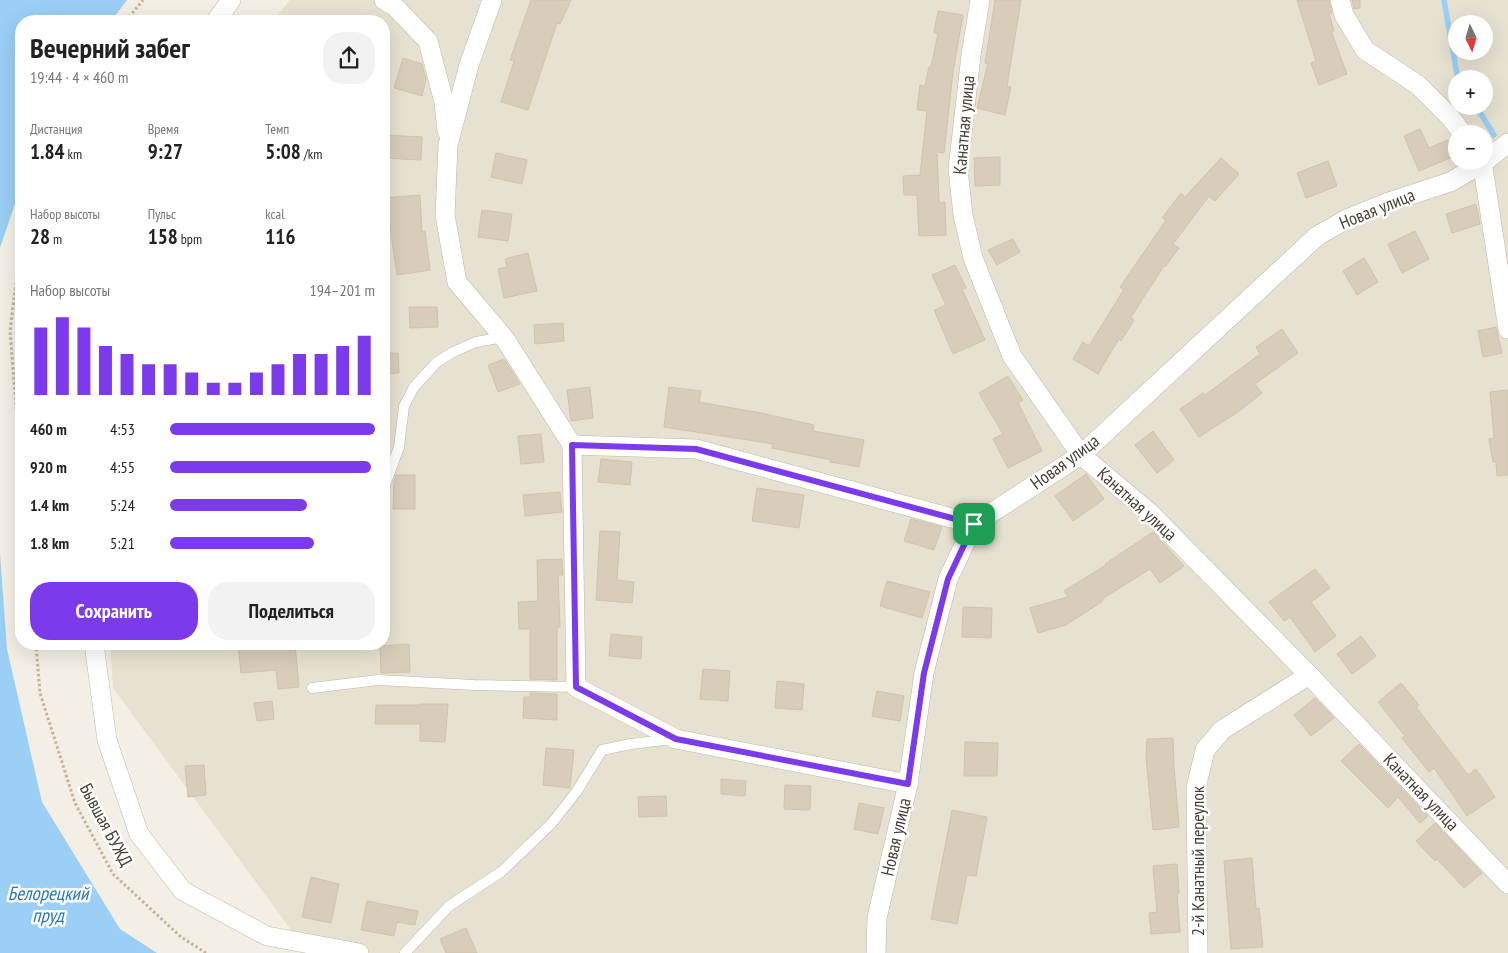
<!DOCTYPE html>
<html lang="ru">
<head>
<meta charset="utf-8">
<style>
  :root { --surface:#fff; --page:#f2f2f2; --text:#222; --muted:#767676; --accent:#7c3aed }
  body { margin:0; font-family:"PT Sans Narrow",sans-serif; background:var(--page); color:var(--text); height:100vh; display:flex; flex-direction:column; font-size:19px; white-space:nowrap }
  * { box-sizing:border-box; margin:0 }
  p { font-size:16px; color:var(--muted) }
  .icon { flex:none; width:28px; height:28px; fill:none; stroke:currentColor; stroke-width:2; stroke-linecap:round; stroke-linejoin:round }
  .map { position:relative; flex:1; overflow:hidden }
  .details { position:absolute; left:15px; top:15px; width:375px; height:635px; display:flex; flex-direction:column; background:var(--surface); border-radius:20px; box-shadow:0 5px 20px #0002 }
  .details>* { flex:none }
  .needle { width:32px; rotate:175deg }
  .fabs { position:absolute; left:1448px; top:15px; display:grid; gap:10px }
  .fabs a { display:grid; place-items:center; width:45px; height:45px; border-radius:50%; background:var(--surface); box-shadow:0 5px 20px #0002; font-size:25px }
  .pin { position:absolute; display:grid; place-items:center; width:42px; height:42px; color:#fff; margin:-21px; border-radius:10px; box-shadow:0 2px 8px #0006 }
  .round { display:grid; place-items:center; flex:none; width:52px; height:52px; border-radius:20px; background:var(--page) }
  .headline { display:flex; align-items:center; justify-content:space-between; height:85px; padding:0 15px }
  h1 { font-size:28px; font-weight:700; line-height:38px }
  .stats { display:grid; grid-template-columns:repeat(3,1fr); gap:8px; height:85px; padding:5px 15px }
  .stats div { display:grid; align-content:center }
  .stats b { font-size:21px; font-weight:700 }
  .stats small { font-size:14px; font-weight:400 }
  .stats p { font-size:14px }
  .chart { height:140px; padding:10px 15px }
  .chart p { display:flex; justify-content:space-between }
  .chart svg { width:100%; height:90px; margin-top:5px; stroke:var(--accent); stroke-width:6 }
  .primary-button { display:flex; gap:10px; margin-top:auto; padding:10px 15px }
  .primary-button a { flex:1; height:58px; border-radius:20px; background:var(--accent); color:#fff; font-size:20px; font-weight:700; line-height:58px; text-align:center }
  .primary-button a+a { background:var(--page); color:var(--text) }
  ul { padding:0 15px; list-style:none; font-size:16px }
  li { display:grid; grid-template-columns:80px 60px 1fr; align-items:center; height:38px }
  li i { height:12px; border-radius:6px; background:var(--accent) }
  .map>svg:first-child { display:block }
</style>
</head>
<body>
<div class="map">
<svg width="1508" height="953" viewBox="0 0 1508 953">
  <rect width="100%" height="100%" fill="#f3efe4"/>
  <path fill="#e7e1d1" fill-rule="evenodd" d="M290,0h1218v953h-1200l-195,-265 -3,-44h274v-623h-111zM1456,24h28v27h-28zM1456,79h28v27h-28zM1456,134h28v27h-28z"/>
  <g fill="#9bcff5">
    <polygon points="0,0 127,0 111,21 21,21 21,186 0,248"/>
    <polygon points="0,554 7,649 42,802 120,929 157,953 0,953"/>
  </g>
  <g fill="none" stroke-linecap="round" stroke-linejoin="round">
    <g stroke="#9bcff5" stroke-width="5.5">
      <polyline points="1444,0 1457,74 1460,79"/>
      <polyline points="1476,106 1494,135"/>
    </g>
  </g>
  <g fill="#d8cdbb" stroke="#d1c2ab">
    <polygon points="531,0 571,0 560,24 557,23 528,110 501,102 514,61 510,60"/>
    <polygon points="995,0 1021,0 1007,86 1011,87 1005,115 977,108 988,63 985,63"/>
    <polygon points="1297,0 1329,0 1332,13 1329,13 1334,31 1331,31 1347,74 1319,85 1311,63 1316,61"/>
    <polygon points="1352,0 1360,0 1360,8 1354,9"/>
    <polygon points="938,11 963,15 953,72 944,153 937,152 939,200 940,203 945,202 946,235 919,236 917,195 904,195 903,176 920,175 927,111 917,110 920,85 925,86 929,67 931,67 938,33 934,33"/>
    <polygon points="403,58 422,64 426,79 422,96 394,88"/>
    <polygon points="1420,129 1429,148 1448,140 1455,156 1419,171 1404,136"/>
    <polygon points="384,135 422,137 421,160 384,158"/>
    <polygon points="496,153 527,160 522,184 491,177"/>
    <polygon points="1000,157 1000,185 975,186 974,158"/>
    <polygon points="1221,158 1239,174 1215,201 1209,196 1173,244 1179,248 1165,267 1164,266 1131,317 1134,320 1121,341 1119,339 1098,374 1073,359 1083,342 1089,346 1124,289 1120,287 1166,220 1162,218 1181,193 1185,197"/>
    <polygon points="1328,161 1337,186 1306,198 1297,173"/>
    <polygon points="420,195 422,232 425,231 430,270 397,275 389,221 384,221 384,198"/>
    <polygon points="1476,204 1480,224 1452,233 1446,214"/>
    <polygon points="482,210 512,214 508,241 478,237"/>
    <polygon points="1415,231 1429,259 1402,273 1388,244"/>
    <polygon points="1013,239 1020,252 997,265 988,250"/>
    <polygon points="528,253 537,291 504,298 498,269 507,267 505,259"/>
    <polygon points="1364,258 1378,282 1357,295 1343,271"/>
    <polygon points="955,265 966,288 962,289 985,340 953,354 934,310 946,305 932,275"/>
    <polygon points="409,307 437,307 438,327 410,328"/>
    <polygon points="563,323 564,341 535,344 534,325"/>
    <polygon points="1496,327 1502,353 1483,357 1478,331"/>
    <polygon points="1282,329 1298,353 1255,384 1262,393 1238,412 1199,437 1180,409 1203,393 1205,395 1260,354 1256,347"/>
    <polygon points="384,353 398,353 399,373 384,374"/>
    <polygon points="504,359 520,384 498,392 488,365"/>
    <polygon points="1008,376 1023,400 1018,403 1042,451 1008,468 993,439 1003,434 979,393"/>
    <polygon points="590,387 593,418 571,421 567,390"/>
    <polygon points="669,387 701,391 699,402 761,413 814,425 813,431 864,440 859,467 830,462 831,460 772,448 773,444 664,427"/>
    <polygon points="1508,390 1508,475 1497,476 1496,462 1493,462 1489,439 1494,438 1490,392"/>
    <polygon points="1153,431 1174,460 1157,473 1135,445"/>
    <polygon points="541,434 544,462 521,464 518,436"/>
    <polygon points="601,459 632,462 630,485 598,482"/>
    <polygon points="1086,474 1104,499 1073,521 1055,496"/>
    <polygon points="396,475 415,475 415,509 393,509 394,482"/>
    <polygon points="757,488 804,495 799,528 752,521"/>
    <polygon points="560,492 562,512 525,516 523,495"/>
    <polygon points="911,519 942,527 934,550 904,541"/>
    <polygon points="600,531 620,532 617,580 634,582 632,603 596,600"/>
    <polygon points="1153,532 1184,566 1160,583 1150,569 1102,599 1103,601 1066,625 1038,633 1030,608 1068,597 1064,591 1106,565 1105,564"/>
    <polygon points="562,559 563,575 558,575 560,627 557,627 557,680 530,679 530,629 519,629 518,602 538,601 537,560"/>
    <polygon points="1315,569 1330,588 1311,602 1336,636 1315,652 1290,617 1284,621 1269,602"/>
    <polygon points="887,581 930,592 922,618 880,606"/>
    <polygon points="963,607 992,608 991,638 962,637"/>
    <polygon points="611,634 642,637 641,659 609,656"/>
    <polygon points="1361,636 1376,656 1352,674 1337,654"/>
    <polygon points="238,644 295,644 299,687 278,689 276,670 241,673"/>
    <polygon points="409,644 410,672 381,673 380,646"/>
    <polygon points="703,669 730,671 728,701 700,699"/>
    <polygon points="777,681 804,684 802,710 775,708"/>
    <polygon points="1401,683 1419,705 1416,707 1468,775 1476,769 1495,797 1467,816 1434,768 1429,772 1402,738 1405,736 1378,702"/>
    <polygon points="877,691 904,696 900,721 872,716"/>
    <polygon points="530,693 557,694 557,720 523,718 524,697 531,697"/>
    <polygon points="1315,698 1334,718 1311,736 1294,715"/>
    <polygon points="272,701 274,719 257,721 254,703"/>
    <polygon points="420,704 448,704 445,742 420,741 420,724 375,724 376,705 420,705"/>
    <polygon points="1173,738 1174,767 1179,827 1153,830 1146,757 1147,739"/>
    <polygon points="965,742 998,743 997,776 964,776"/>
    <polygon points="1359,744 1428,816 1420,823 1398,797 1388,808 1341,761"/>
    <polygon points="546,748 574,750 570,788 543,785"/>
    <polygon points="204,765 206,795 188,797 185,766"/>
    <polygon points="721,779 746,781 745,796 721,794"/>
    <polygon points="785,785 811,786 810,810 784,809"/>
    <polygon points="666,796 667,816 639,817 638,797"/>
    <polygon points="859,803 884,808 878,834 854,829"/>
    <polygon points="952,810 987,817 976,876 967,875 957,924 931,919"/>
    <polygon points="1435,823 1482,873 1464,888 1437,859 1435,861 1416,841"/>
    <polygon points="1252,858 1256,909 1259,908 1263,947 1231,949 1224,861"/>
    <polygon points="1177,864 1179,893 1177,894 1180,932 1151,934 1149,913 1157,912 1153,866"/>
    <polygon points="311,877 339,884 331,923 302,917"/>
    <polygon points="367,901 418,911 415,925 397,922 394,936 361,930"/>
    <polygon points="466,928 477,953 446,953 440,939"/>
  </g>
  <g fill="none" stroke-linecap="round" stroke-linejoin="round">
    <g stroke="#bfb7a6" stroke-width="11">
      <g id="service">
        <polyline points="384,488 399,447 404,406 414,387 436,363 453,352 476,342 504,337"/>
        <polyline points="312,688 378,680 474,685 576,687"/>
        <polyline points="405,953 449,906 501,872 551,824 577,791 602,750 631,744 672,739"/>
      </g>
    </g>
    <g stroke="#bfb7a6" stroke-width="20">
      <g id="minor">
        <polyline points="384,0 394,6 428,41 444,102 447,131"/>
        <polyline points="492,0 469,65 448,145 445,215 457,282 505,339 572,445 696,449 974,524"/>
        <polyline points="980,0 971,55 958,169 963,215 973,258 1012,356 1081,455 1150,513 1309,675 1508,884"/>
        <polyline points="1340,0 1344,15 1365,50 1418,85 1450,117 1463,134"/>
        <polyline points="216,21 231,0"/>
        <polyline points="1482,161 1508,329"/>
        <polyline points="572,445 576,687 676,739 908,784"/>
        <polyline points="94,644 107,740 139,834 183,891 267,936 359,953"/>
        <polyline points="876,953 877,918 908,784 924,673 948,579 974,524 1081,455 1317,236 1347,219 1386,203 1450,182 1483,163 1508,143"/>
        <polyline points="1198,953 1196,788 1205,750 1222,730 1309,675"/>
      </g>
    </g>
    <g stroke="#c2b396" stroke-width="3" stroke-dasharray="2.5 2.5" stroke-linecap="butt">
      <polyline points="126,21 143,0"/>
      <polyline points="21,243 10,331 21,468"/>
      <polyline points="36,644 40,693 75,803 113,874 181,937 206,953"/>
    </g>
    <use href="#service" stroke="#fff" stroke-width="10"/>
    <use href="#minor" stroke="#fff" stroke-width="19"/>
  </g>
  <g fill="none" stroke-linecap="round" stroke-linejoin="round">
    <g stroke="#fff" stroke-width="10">
      <polygon id="route" points="572,445 696,449 974,524 948,579 924,673 908,784 676,739 576,687"/>
    </g>
    <use href="#route" stroke="#7c3aed" stroke-width="6"/>
  </g>
  <g text-anchor="middle" stroke-width="5" stroke-linejoin="round" paint-order="stroke">
    <g font-size="18" fill="#453f33" stroke="#fff">
      <text transform="translate(964 125) rotate(-85)" y="6">Канатная улица</text>
      <text transform="translate(1377 209) rotate(-22)" y="6">Новая улица</text>
      <text transform="translate(1065 462) rotate(-36)" y="6">Новая улица</text>
      <text transform="translate(1137 504) rotate(42)" y="6">Канатная улица</text>
      <text transform="translate(1421 792) rotate(46)" y="6">Канатная улица</text>
      <text transform="translate(106 825) rotate(62)" y="6">Бывшая БУЖД</text>
      <text transform="translate(896 837) rotate(-77)" y="6">Новая улица</text>
      <text transform="translate(1198 861) rotate(-90)" y="6">2-й Канатный переулок</text>
    </g>
    <g font-size="19" font-style="italic" fill="#2678b8" stroke="#fff">
      <text x="48" y="900">Белорецкий<tspan x="48" dy="22">пруд</tspan></text>
    </g>
  </g>
</svg>
<div class="fabs">
<a><svg class="needle" viewBox="-14 -14 28 28"><path d="M0-13l5 13h-10z" fill="#e53935"/><path d="M0 13l5-13h-10z" fill="#767676"/></svg></a>
<a>+</a>
<a>−</a>
</div>
<div class="pin" style="left:974px;top:524px;background:#1e9e55"><svg class="icon" aria-label="arrive" viewBox="0 0 24 24"><path d="M6 21V4h12l-3 4 3 4H6"/></svg></div>
<section class="details">
<div class="headline"><div><h1>Вечерний забег</h1><p>19:44 · 4 × 460 m</p></div><a class="round"><svg class="icon" aria-label="share" viewBox="0 0 24 24"><path d="M12 15V3M7 8l5-5 5 5M5 13v7h14v-7"/></svg></a></div>
<div class="stats">
<div><p>Дистанция</p><b>1.84<small> km</small></b></div>
<div><p>Время</p><b>9:27</b></div>
<div><p>Темп</p><b>5:08<small> /km</small></b></div>
</div>
<div class="stats">
<div><p>Набор высоты</p><b>28<small> m</small></b></div>
<div><p>Пульс</p><b>158<small> bpm</small></b></div>
<div><p>kcal</p><b>116</b></div>
</div>
<div class="chart"><p><span>Набор высоты</span>194–201 m</p>
<svg viewBox="0 0 160 44" preserveAspectRatio="none"><path d="M5 44V11M15 44V6M25 44V11M35 44V20M45 44V24M55 44V29M65 44V29M75 44V33M85 44V38M95 44V38M105 44V33M115 44V29M125 44V24M135 44V24M145 44V20M155 44V15"/></svg>
</div>
<ul>
<li><b>460 m</b>4:53<i style="width:100%"></i></li>
<li><b>920 m</b>4:55<i style="width:98%"></i></li>
<li><b>1.4 km</b>5:24<i style="width:67%"></i></li>
<li><b>1.8 km</b>5:21<i style="width:70%"></i></li>
</ul>
<div class="primary-button"><a>Сохранить</a><a>Поделиться</a></div>
</section>
</div>
</body>
</html>
